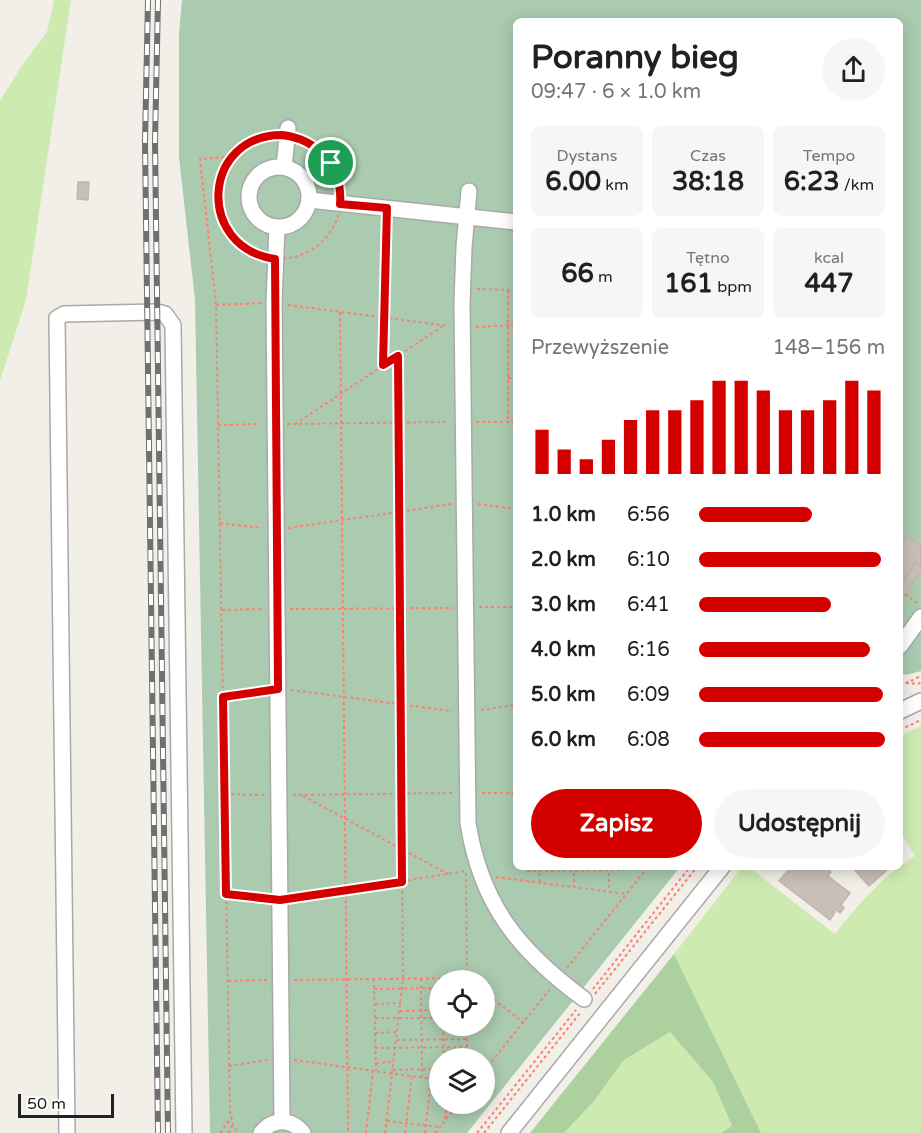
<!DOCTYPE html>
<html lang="pl">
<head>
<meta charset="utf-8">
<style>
  :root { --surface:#fff; --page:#f6f6f6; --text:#202124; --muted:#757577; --accent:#d40000 }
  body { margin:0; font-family:"Varela Round",sans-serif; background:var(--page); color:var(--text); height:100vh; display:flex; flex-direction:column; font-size:22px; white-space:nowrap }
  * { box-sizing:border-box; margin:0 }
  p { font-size:20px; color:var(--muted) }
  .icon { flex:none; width:33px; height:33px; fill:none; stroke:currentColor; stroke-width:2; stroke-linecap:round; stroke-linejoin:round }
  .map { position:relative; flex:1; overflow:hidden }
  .details { position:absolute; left:513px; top:18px; width:390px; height:852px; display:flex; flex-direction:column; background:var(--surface); border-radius:9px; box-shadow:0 3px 15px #0003 }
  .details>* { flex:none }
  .fabs { position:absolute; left:429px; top:970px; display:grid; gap:12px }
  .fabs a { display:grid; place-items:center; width:66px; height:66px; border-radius:50%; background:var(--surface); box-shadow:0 3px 15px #0003; font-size:30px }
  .scale { position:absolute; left:18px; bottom:15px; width:96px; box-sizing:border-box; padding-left:6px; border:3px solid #222; border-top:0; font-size:16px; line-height:21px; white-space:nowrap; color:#222; -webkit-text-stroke:4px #fff; paint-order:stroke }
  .pin { position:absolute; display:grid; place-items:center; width:51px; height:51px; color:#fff; margin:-26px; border:3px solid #fff; border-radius:50%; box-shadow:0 2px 6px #0007 }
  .round { display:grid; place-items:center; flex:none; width:63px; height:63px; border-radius:32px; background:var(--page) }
  .summary { display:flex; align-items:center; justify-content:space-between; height:102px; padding:0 18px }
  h1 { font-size:33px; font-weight:700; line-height:45px }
  .metrics { display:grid; grid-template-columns:repeat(3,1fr); gap:9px; height:102px; padding:6px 18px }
  .metrics div { display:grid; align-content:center; border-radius:9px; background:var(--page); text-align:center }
  .metrics b { font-size:26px; font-weight:700 }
  .metrics small { font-size:16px; font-weight:400 }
  .metrics p { font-size:16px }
  .chart { height:168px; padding:12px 18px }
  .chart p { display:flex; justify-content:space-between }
  .chart svg { width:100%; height:108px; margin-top:6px; stroke:var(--accent); stroke-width:6 }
  .primary-button { display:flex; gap:12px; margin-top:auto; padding:12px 18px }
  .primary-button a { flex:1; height:69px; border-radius:36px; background:var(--accent); color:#fff; font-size:24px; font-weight:700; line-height:69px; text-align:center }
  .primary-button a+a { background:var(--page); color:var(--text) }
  ul { padding:0 18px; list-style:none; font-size:20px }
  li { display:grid; grid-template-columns:96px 72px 1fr; align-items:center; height:45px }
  li i { height:15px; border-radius:8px; background:var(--accent) }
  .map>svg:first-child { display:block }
</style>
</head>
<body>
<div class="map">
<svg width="921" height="1133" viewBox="0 0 921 1133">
  <rect width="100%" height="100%" fill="#f2efe9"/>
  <g fill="#cdebb0">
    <polygon points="54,0 71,0 26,300 0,381 0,101 21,67 47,32"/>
    <path d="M921,726v407h-160l-87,-179 68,-87h7l86,67c23,-30 49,-59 80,-78l-15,-25v-95z"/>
    <polygon points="670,1032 713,1082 732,1126 721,1133 564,1133 594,1101 624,1060"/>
  </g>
  <polygon fill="#add19e" points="674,954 761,1133 721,1133 732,1126 713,1082 670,1032 624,1060 594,1101 564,1133 530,1133"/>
  <path fill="#aacbaf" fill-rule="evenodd" d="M182,0h739v671l-15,4 -6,-3v-651h-384v846h164l-213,266h-257l-15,-833 -16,-143v-122zM440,981h44v45h-44zM440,1059h44v45h-44z"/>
  <g fill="#c7bfb8" stroke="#c4b6ab" stroke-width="1.5">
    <polygon points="78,182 89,182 88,200 77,199"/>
    <polygon points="907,536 921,546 921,565 920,566 915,563 900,585 900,546"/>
    <polygon points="915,563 920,566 921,565 921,570 904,595 900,592 900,585"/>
    <polygon points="791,867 826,867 831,872 828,876 850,893 841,905 844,908 840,913 835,909 833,911 835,912 830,920 779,881"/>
    <polygon points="852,867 884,867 887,870 869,886"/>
  </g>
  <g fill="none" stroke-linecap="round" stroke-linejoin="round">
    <g stroke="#a9a9a9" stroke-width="18">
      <g id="minor">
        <polyline points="284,167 288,128"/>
        <circle cx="279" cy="197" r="30"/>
        <path d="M469,191l-5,56 -2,57 6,519c13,82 51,128 116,176"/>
        <polyline points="309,200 516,222"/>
        <polyline points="277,227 274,303 282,1121"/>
        <polyline points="900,646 921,617"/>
        <polyline points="900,711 921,701"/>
        <polyline points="67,1133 57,318 64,314 157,312 165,314 173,325 184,1133"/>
        <path d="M261,1133c12,-15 30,-15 42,0"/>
        <polyline points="509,1133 722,867"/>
      </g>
    </g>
    <g stroke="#fa8072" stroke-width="2" stroke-dasharray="3 3" stroke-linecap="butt">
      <circle cx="279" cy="197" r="62"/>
      <polyline points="230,160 224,157 200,159 216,305 230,1112 233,1125 238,1133"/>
      <polyline points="477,289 516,290"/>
      <polyline points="508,290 508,422"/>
      <polyline points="216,305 262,303"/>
      <polyline points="288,305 449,326"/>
      <polyline points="340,312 348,1133"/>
      <polyline points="476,327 516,325"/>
      <polyline points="383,365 386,223"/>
      <polyline points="508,378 516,378"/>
      <polyline points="476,422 516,422"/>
      <polyline points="287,424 449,422"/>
      <polyline points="295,424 443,326"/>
      <polyline points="218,425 260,424"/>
      <polyline points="478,504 516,509"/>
      <polyline points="220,523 262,528"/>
      <polyline points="288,528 452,504"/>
      <polyline points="900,591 919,604"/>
      <polyline points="479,607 516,607"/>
      <polyline points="290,609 453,608"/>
      <polyline points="222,610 264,609"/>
      <polyline points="900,682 918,684 921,682"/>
      <polyline points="900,686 921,676"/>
      <polyline points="291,690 452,711"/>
      <polyline points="223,697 265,691"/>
      <polyline points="481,710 516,705"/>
      <polyline points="900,730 921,720"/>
      <polyline points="482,793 516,793"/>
      <polyline points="225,794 267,795"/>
      <polyline points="293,795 453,793"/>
      <polyline points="303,796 448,874"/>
      <polyline points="525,867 525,871 623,870 623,867"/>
      <polyline points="539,867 540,882"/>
      <polyline points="574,867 574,887"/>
      <polyline points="609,867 609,891"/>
      <polyline points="466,873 467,981"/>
      <polyline points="496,877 627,894"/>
      <polyline points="226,894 265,899"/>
      <polyline points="295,898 466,871"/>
      <polyline points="567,968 648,867"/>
      <polyline points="374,979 376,1071"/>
      <polyline points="421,979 422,1077"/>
      <polyline points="294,980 467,978 470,981"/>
      <polyline points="228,981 267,980"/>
      <polyline points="374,989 440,988"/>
      <polyline points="593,989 690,867"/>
      <polyline points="484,992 524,1023"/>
      <polyline points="595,994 697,867"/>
      <polyline points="375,1004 401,1003"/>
      <polyline points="400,1011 440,1010"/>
      <polyline points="375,1018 440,1018"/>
      <polyline points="443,1026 444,1059"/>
      <polyline points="467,1026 467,1059"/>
      <polyline points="375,1033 396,1032"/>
      <polyline points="397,1040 467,1039"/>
      <polyline points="375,1048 467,1047"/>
      <polyline points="294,1060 440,1080"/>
      <polyline points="376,1063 394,1062"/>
      <polyline points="229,1066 268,1060"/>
      <polyline points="393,1070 440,1069"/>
      <polyline points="484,1071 550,989"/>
      <polyline points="445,1119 447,1104"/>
      <polyline points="387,1121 440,1127"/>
      <polyline points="220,1133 231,1118"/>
      <polyline points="228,1133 233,1125"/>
      <polyline points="366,1133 373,1071"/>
      <polyline points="385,1133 403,979 398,355"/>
      <polyline points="405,1133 412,1076"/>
      <polyline points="425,1133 431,1079"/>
      <polyline points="435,1133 458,1104"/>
      <polyline points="477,1133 576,1010"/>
      <polyline points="484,1133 581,1012"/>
    </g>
    <use href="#minor" stroke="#fff" stroke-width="15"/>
    <g stroke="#707070" stroke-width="6">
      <g id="rail">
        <polyline points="148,0 145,142 158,1133"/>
        <polyline points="158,0 155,142 168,1133"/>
      </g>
    </g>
    <use href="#rail" stroke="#fff" stroke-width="4" stroke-dasharray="11" stroke-linecap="butt"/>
  </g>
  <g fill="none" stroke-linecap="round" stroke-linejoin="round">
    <g stroke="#fff" stroke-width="12">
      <path id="route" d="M282,135c36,4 61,33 58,69l47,4 -4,157 15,-9 4,526 -122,18 -54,-6 -3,-197 55,-8 -3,-430c-80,-12 -73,-124 7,-124z"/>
    </g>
    <use href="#route" stroke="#d40000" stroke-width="8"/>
  </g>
</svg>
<div class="fabs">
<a><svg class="icon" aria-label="locate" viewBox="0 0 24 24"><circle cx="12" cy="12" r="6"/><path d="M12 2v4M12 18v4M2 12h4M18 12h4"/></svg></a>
<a><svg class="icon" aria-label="layers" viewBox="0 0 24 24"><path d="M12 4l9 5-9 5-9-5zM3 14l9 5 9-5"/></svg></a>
</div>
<div class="scale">50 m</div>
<div class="pin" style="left:331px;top:163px;background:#1e9e55"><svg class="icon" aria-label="arrive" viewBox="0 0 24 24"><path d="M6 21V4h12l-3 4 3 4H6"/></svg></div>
<section class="details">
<div class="summary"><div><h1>Poranny bieg</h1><p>09:47 · 6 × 1.0 km</p></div><a class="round"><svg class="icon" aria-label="share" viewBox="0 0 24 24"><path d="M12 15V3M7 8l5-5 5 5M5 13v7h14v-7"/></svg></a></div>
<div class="metrics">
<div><p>Dystans</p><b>6.00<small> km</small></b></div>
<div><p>Czas</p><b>38:18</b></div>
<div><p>Tempo</p><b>6:23<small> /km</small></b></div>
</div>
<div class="metrics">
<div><b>66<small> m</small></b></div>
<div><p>Tętno</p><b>161<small> bpm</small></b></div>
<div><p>kcal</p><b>447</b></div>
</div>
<div class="chart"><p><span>Przewyższenie</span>148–156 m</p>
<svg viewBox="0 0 160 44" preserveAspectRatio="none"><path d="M5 44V26M15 44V34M25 44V38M35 44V30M45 44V22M55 44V18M65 44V18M75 44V14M85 44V6M95 44V6M105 44V10M115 44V18M125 44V18M135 44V14M145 44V6M155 44V10"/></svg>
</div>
<ul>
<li><b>1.0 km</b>6:56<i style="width:61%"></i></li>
<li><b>2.0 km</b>6:10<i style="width:98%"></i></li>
<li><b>3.0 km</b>6:41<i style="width:71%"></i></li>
<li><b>4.0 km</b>6:16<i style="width:92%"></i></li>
<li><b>5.0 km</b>6:09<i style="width:99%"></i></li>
<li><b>6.0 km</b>6:08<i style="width:100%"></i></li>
</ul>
<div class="primary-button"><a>Zapisz</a><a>Udostępnij</a></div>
</section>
</div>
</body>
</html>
